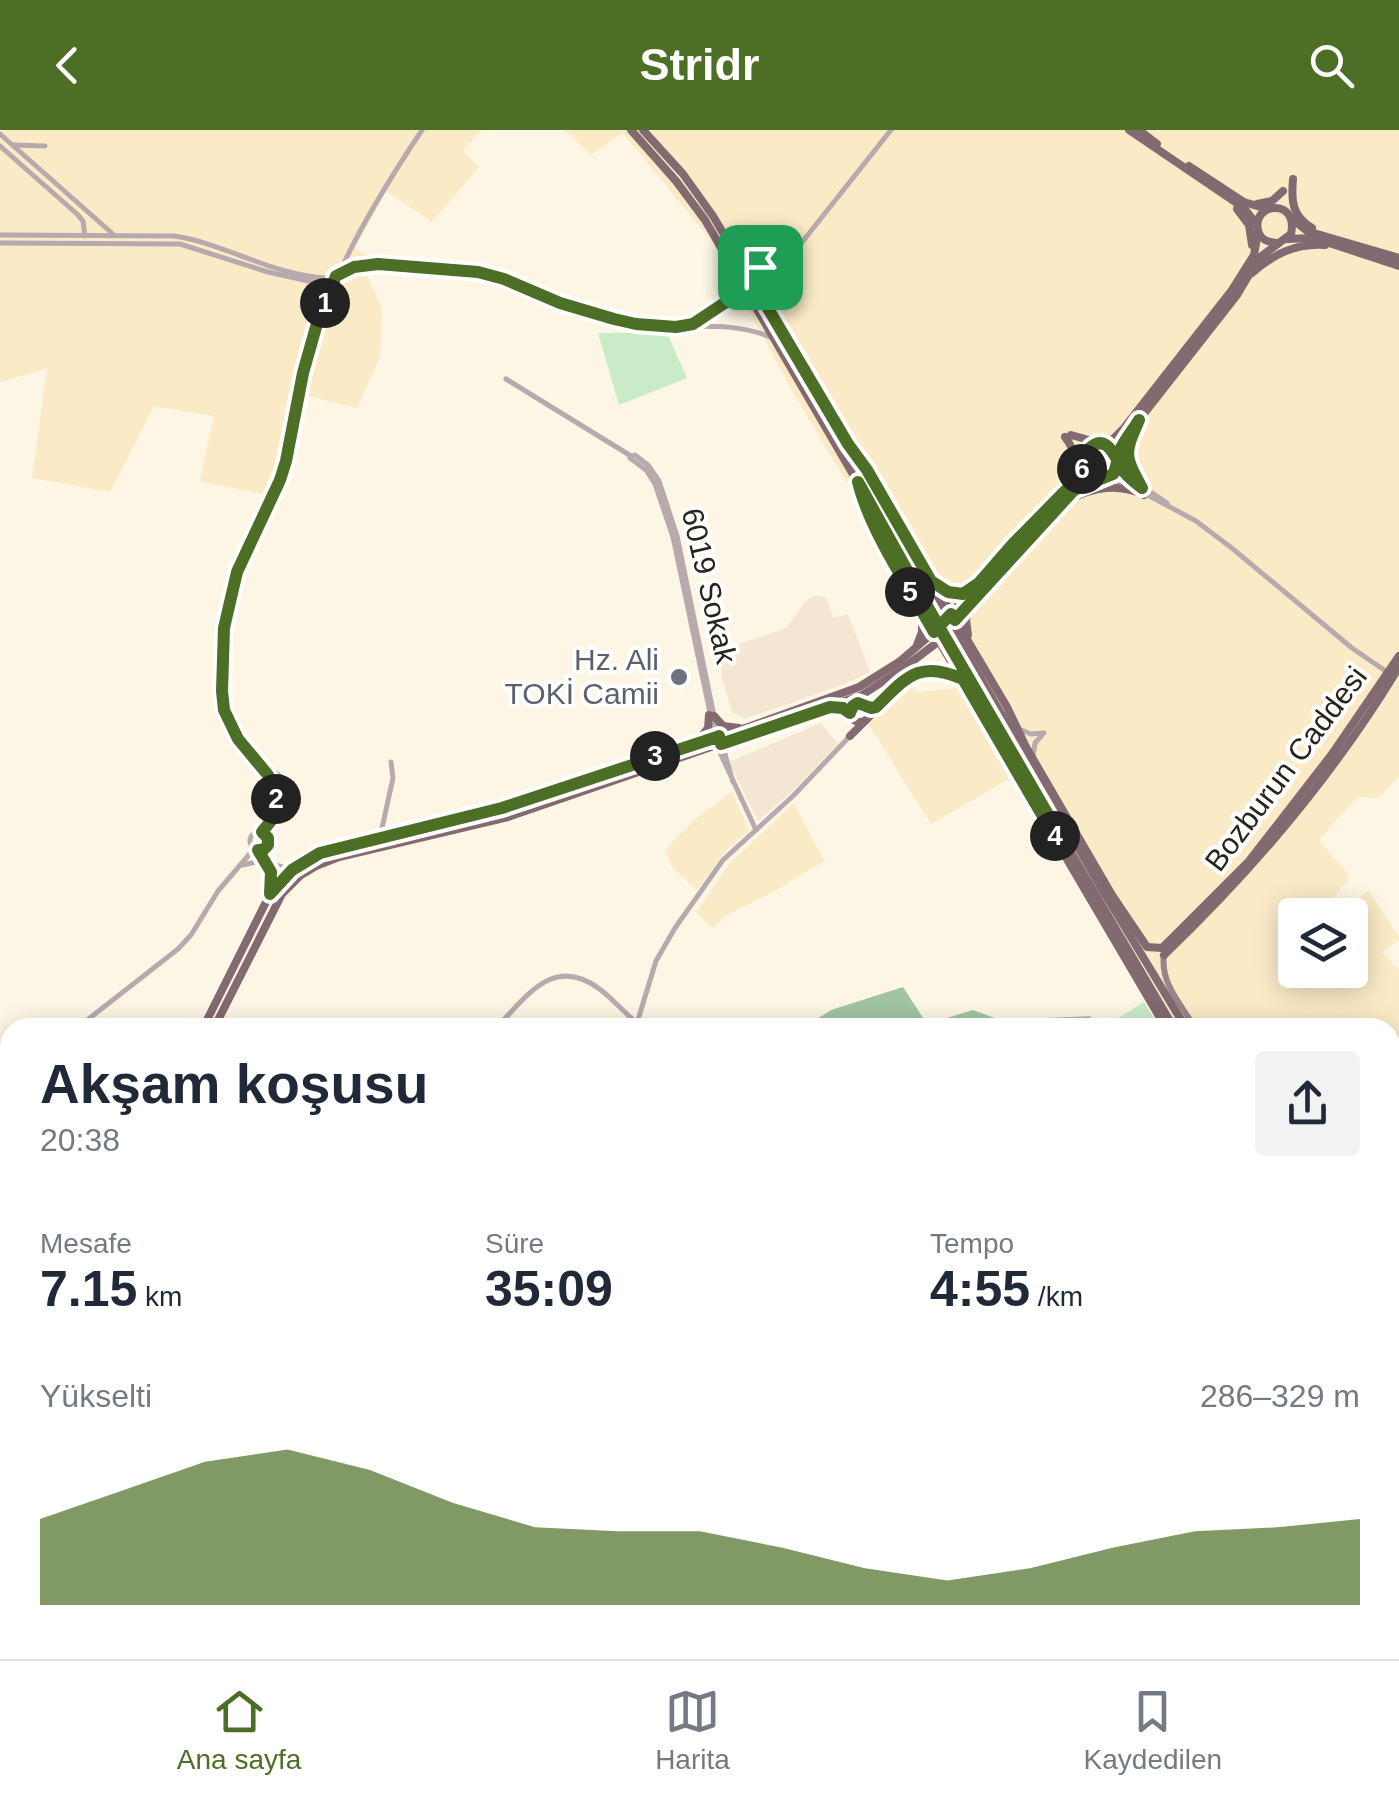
<!DOCTYPE html>
<html lang="tr">
<head>
<meta charset="utf-8">
<style>
  :root { --surface:#fff; --page:#f2f2f3; --text:#1f2937; --muted:#747a83; --line:#e0e1e3; --accent:#4d6e25 }
  body { margin:0; font-family:Helvetica,sans-serif; background:var(--page); color:var(--text); height:100vh; display:flex; flex-direction:column; font-size:38px; white-space:nowrap }
  * { box-sizing:border-box; margin:0 }
  p { font-size:32px; color:var(--muted) }
  .icon { flex:none; width:55px; height:55px; fill:none; stroke:currentColor; stroke-width:2; stroke-linecap:round; stroke-linejoin:round }
  .map { position:relative; flex:1; overflow:hidden }
  .side { position:absolute; left:0px; top:888px; width:1400px; height:642px; display:flex; flex-direction:column; background:var(--surface); border-radius:30px 30px 0 0; box-shadow:0 5px 25px #0003 }
  .side>* { flex:none }
  .fabs { position:absolute; left:1278px; top:768px; display:grid; gap:20px }
  .fabs a { display:grid; place-items:center; width:90px; height:90px; border-radius:10px; background:var(--surface); box-shadow:0 5px 25px #0003; font-size:50px }
  .pin { position:absolute; display:grid; place-items:center; width:85px; height:85px; color:#fff; margin:-42px; border-radius:20px; box-shadow:0 5px 15px #0006 }
  .km { position:absolute; width:50px; height:50px; margin:-25px; border-radius:50%; background:#222; color:#fff; font-size:28px; line-height:50px; text-align:center }
  .round { display:grid; place-items:center; flex:none; width:105px; height:105px; border-radius:10px; background:var(--page) }
  .overview { display:flex; align-items:center; justify-content:space-between; height:170px; padding:0 40px }
  h1 { font-size:55px; font-weight:700; line-height:75px }
  .stats { display:grid; grid-template-columns:repeat(3,1fr); gap:15px; height:170px; padding:10px 40px }
  .stats div { display:grid; align-content:center }
  .stats b { font-size:50px; font-weight:700 }
  .stats small { font-size:28px; font-weight:400 }
  .stats p { font-size:28px }
  .chart { height:280px; padding:20px 40px }
  .chart p { display:flex; justify-content:space-between }
  .chart svg { width:100%; height:180px; margin-top:10px; fill:var(--accent); opacity:.7 }
  header { display:flex; justify-content:space-between; align-items:center; height:130px; padding:0 40px; background:var(--accent); color:#fff; font-size:45px; font-weight:700 }
  .dock { display:flex; justify-content:space-around; align-items:center; height:140px; border-top:2px solid var(--line); background:var(--surface); font-size:28px; color:var(--muted) }
  .dock a { display:grid; justify-items:center; gap:5px }
  .dock .current { color:var(--accent) }
  .map>svg:first-child { display:block }
</style>
</head>
<body>
<header><svg class="icon" aria-label="back" viewBox="0 0 24 24"><path d="M15 5l-7 7 7 7"/></svg>Stridr<svg class="icon" aria-label="search" viewBox="0 0 24 24"><circle cx="10" cy="10" r="6"/><path d="M15 15l6 6"/></svg></header>
<div class="map">
<svg width="1399" height="1529" viewBox="0 0 1399 1529">
  <rect width="100%" height="100%" fill="#fdf6e4"/>
  <g fill="#f4e6d3">
    <polygon points="813,466 826,467 833,488 848,484 870,542 842,555 745,589 732,582 721,544 722,524 724,519 786,498 804,473"/>
    <polygon points="821,593 838,614 792,661 758,691 729,632"/>
  </g>
  <g fill="#faeac6" fill-rule="evenodd">
    <polygon points="0,0 482,0 463,21 479,37 432,92 386,61 355,118 373,128 368,147 382,179 380,227 357,278 295,263 266,365 200,351 214,286 154,276 110,362 32,348 47,239 0,252"/>
    <path d="M564,0h835v647l-20,21 -22,-1 -38,43 31,37 -21,26 14,5 26,-17 30,46v3l-17,12 17,18v689h-192l-7,-9h190v-622l-217,-1 -382,-638 -79,-147 -89,-109 -32,22zM1295,785h55v55h-55z"/>
    <polygon points="905,554 918,562 958,558 1011,648 931,694 869,595"/>
    <polygon points="732,662 749,701 726,720 697,760 672,737 665,720 694,690"/>
    <polygon points="794,673 824,731 775,761 727,785 713,798 696,782 729,734"/>
  </g>
  <g fill="#c9ebc8">
    <polygon points="598,203 667,203 687,248 619,275"/>
    <polygon points="1144,872 1159,897 1104,897"/>
  </g>
  <polygon fill="#a1c5a0" points="903,857 927,894 973,880 1000,890 1092,886 1076,898 804,897 831,880"/>
  <g fill="none" stroke-linecap="round" stroke-linejoin="round">
    <g stroke="#b8a9ad" stroke-width="5">
      <polyline points="0,4 114,105"/>
      <polyline points="14,15 45,16"/>
      <polyline points="0,16 77,84 83,91 85,106"/>
      <path d="M0,105l174,1c50,7 100,40 152,42 11,0 19,-7 29,-11 8,-3 15,-3 24,-3 37,2 78,2 115,12 15,4 28,12 43,18 30,12 63,23 96,29 47,9 92,-5 137,14"/>
      <polyline points="0,113 180,114 268,142 331,156"/>
      <path d="M740,129c14,10 26,8 42,4"/>
      <polyline points="756,158 795,121 891,0"/>
      <polyline points="766,172 766,159 769,149"/>
      <polyline points="724,173 734,158 735,147"/>
      <polyline points="695,193 723,174 746,163"/>
      <polyline points="506,249 631,326"/>
      <polyline points="1119,333 1130,348 1167,373"/>
      <polyline points="1106,350 1129,355 1196,391 1233,419 1352,518 1387,542"/>
      <path d="M225,556c10,43 24,64 58,93"/>
      <polyline points="881,575 917,541 938,542 961,548"/>
      <polyline points="1019,599 1031,604 1044,603"/>
      <polyline points="1033,626 1035,613 1042,605"/>
      <polyline points="733,652 714,586 677,406 659,351 648,335 635,325 630,328 646,340 655,354 673,407 717,616 756,700"/>
      <path d="M272,658c-3,-16 -15,-26 -25,-38 -13,-15 -23,-33 -25,-54 -3,-42 1,-88 16,-127 13,-31 31,-59 43,-90 14,-36 13,-75 23,-111 26,-91 66,-160 118,-238"/>
      <circle cx="259" cy="711" r="9"/>
      <path d="M262,703c10,-11 19,-22 13,-37"/>
      <polyline points="380,707 393,648 391,632"/>
      <path d="M268,710c5,-11 41,-69 7,-58 -5,6 -3,12 3,15l9,-1"/>
      <path d="M267,719c1,16 12,20 27,17"/>
      <polyline points="243,735 256,732 267,736 272,746 271,758"/>
      <polyline points="637,893 656,831 675,798 723,730 793,666 850,606"/>
      <polyline points="77,898 178,819 191,805 218,761 254,719"/>
      <path d="M496,898c32,-33 58,-74 105,-38 15,12 27,27 42,38"/>
      <polyline points="0,956 10,948"/>
      <polyline points="0,1125 10,1130"/>
      <polyline points="1048,1529 1054,1520"/>
    </g>
    <g stroke="#9a8489" stroke-width="6">
      <path d="M1164,825c-4,28 17,49 31,73"/>
      <polyline points="1390,1208 1399,1218"/>
      <polyline points="1390,1246 1399,1254"/>
      <polyline points="1390,1429 1399,1439"/>
    </g>
    <g stroke="#836970" stroke-width="8">
      <polyline points="631,0 676,51 705,90 858,353"/>
      <polyline points="643,0 683,44 713,86 848,314"/>
      <polyline points="1129,0 1244,78 1257,95"/>
      <polyline points="1139,0 1157,14"/>
      <polyline points="1189,36 1244,72 1267,79"/>
      <path d="M1293,49c-2,22 -1,37 19,49"/>
      <polyline points="1257,74 1272,71 1283,61"/>
      <polyline points="1237,79 1249,95 1252,115"/>
      <polyline points="1292,89 1307,101 1399,128"/>
      <polyline points="1287,109 1314,108 1399,136"/>
      <path d="M1252,143c22,-19 43,-30 73,-28"/>
      <polyline points="1071,305 1089,310 1102,309"/>
      <path d="M1132,306c-8,22 -1,33 10,51"/>
      <path d="M1065,307c11,14 12,26 7,42"/>
      <polyline points="847,314 867,340 1007,577 1026,617 1112,765 1147,817 1162,818 1249,731 1332,624 1399,526"/>
      <polyline points="1100,315 1113,309 1124,298 1232,160 1254,125 1258,102"/>
      <path d="M1117,328l22,-38 98,-125 22,-37 32,-24c8,-37 -40,-31 -33,-4 2,10 10,12 19,13"/>
      <polyline points="857,353 861,366 899,443 1166,898"/>
      <polyline points="867,369 917,457"/>
      <path d="M1069,370c25,-13 49,-17 75,-5"/>
      <polyline points="936,454 952,464 969,462"/>
      <polyline points="968,505 966,490 970,475"/>
      <polyline points="917,515 922,502 922,485"/>
      <polyline points="980,547 1103,761 1186,898"/>
      <circle cx="860" cy="582" r="10"/>
      <polyline points="714,586 723,596 739,598"/>
      <polyline points="850,606 880,576"/>
      <polyline points="697,612 708,598 709,585"/>
      <polyline points="1014,626 1048,683"/>
      <polyline points="1055,695 1174,898"/>
      <path d="M1164,825c89,-85 171,-182 235,-288"/>
      <path d="M203,898l67,-134c15,-19 32,-34 55,-42l177,-44 246,-81 111,-40 40,-25 35,-30 79,-87 61,-63 8,-15"/>
      <path d="M214,898l68,-134 19,-19 15,-9 23,-9 169,-40 354,-122 39,-25 38,-29 57,-67 79,-83 38,-16c12,-21 -4,-37 -25,-25l-6,12 6,14 11,4"/>
      <polyline points="1390,1218 1399,1228"/>
      <polyline points="1390,1236 1399,1246"/>
      <polyline points="0,1251 10,1237"/>
      <polyline points="0,1272 10,1257"/>
      <polyline points="1189,1520 1201,1529"/>
      <polyline points="1202,1520 1210,1529"/>
      <polyline points="805,1529 815,1520"/>
      <polyline points="817,1529 828,1520"/>
    </g>
    <g stroke="#836970" stroke-width="8">
      <polyline points="926,453 980,547"/>
      <polyline points="917,457 972,553"/>
    </g>
  </g>
  <g fill="none" stroke-linecap="round" stroke-linejoin="round">
    <g stroke="#fff" stroke-width="20">
      <path id="route" d="M760,137l-11,-3 -11,-6 17,30 -32,16 -30,20 -17,3 -40,-3 -22,-5 -54,-16 -56,-24 -26,-7 -100,-8 -24,3 -18,9 -20,51 -13,46 -17,88 -6,19 -43,92 -13,56 -2,63 2,19 14,29 30,36 10,28 -4,14 -12,15 6,6v7l-5,5h-5l13,22 -1,22 22,-24 28,-17 182,-45 212,-70 5,-2 2,8 109,-37 13,1 7,5 3,-7 5,-3 13,5 5,-1c30,-29 42,-48 87,-28l92,158 -5,-19 -108,-186c-29,-50 -56,-100 -84,-150 12,49 51,106 76,150l17,-18 4,6 119,-130 39,-16c5,-8 3,-15 7,-24 5,-11 13,-20 19,-30 -15,34 -15,35 3,68 -7,-6 -15,-11 -19,-18 -7,-10 -16,-41 -36,-19 -6,7 -5,20 -13,31l-62,63 -33,38 -16,11 -15,-2 -17,-11 -64,-111 -19,-26 -82,-139c-3,-20 5,-30 19,-43l-25,5"/>
    </g>
    <use href="#route" stroke="#4d6e25" stroke-width="12"/>
  </g>
  <circle fill="#6b7280" stroke="#fff" stroke-width="4" cx="679" cy="547" r="10"/>
  <g text-anchor="middle" stroke-width="8" stroke-linejoin="round" paint-order="stroke">
    <g font-size="30" fill="#292419" stroke="#fff">
      <text transform="translate(709 456) rotate(77)" y="10">6019 Sokak</text>
      <text transform="translate(1286 639) rotate(-53)" y="10">Bozburun Caddesi</text>
    </g>
    <g font-size="30" fill="#5b616d" stroke="#fff" text-anchor="end">
      <text x="659" y="540">Hz. Ali<tspan x="659" dy="34">TOKİ Camii</tspan></text>
    </g>
  </g>
</svg>
<div class="fabs">
<a><svg class="icon" aria-label="layers" viewBox="0 0 24 24"><path d="M12 4l9 5-9 5-9-5zM3 14l9 5 9-5"/></svg></a>
</div>
<div class="pin" style="left:760px;top:137px;background:#1e9e55"><svg class="icon" aria-label="arrive" viewBox="0 0 24 24"><path d="M6 21V4h12l-3 4 3 4H6"/></svg></div>
<b class="km" style="left:325px;top:173px">1</b>
<b class="km" style="left:276px;top:669px">2</b>
<b class="km" style="left:655px;top:626px">3</b>
<b class="km" style="left:1055px;top:706px">4</b>
<b class="km" style="left:910px;top:462px">5</b>
<b class="km" style="left:1082px;top:339px">6</b>
<section class="side">
<div class="overview"><div><h1>Akşam koşusu</h1><p>20:38</p></div><a class="round"><svg class="icon" aria-label="share" viewBox="0 0 24 24"><path d="M12 15V3M7 8l5-5 5 5M5 13v7h14v-7"/></svg></a></div>
<div class="stats">
<div><p>Mesafe</p><b>7.15<small> km</small></b></div>
<div><p>Süre</p><b>35:09</b></div>
<div><p>Tempo</p><b>4:55<small> /km</small></b></div>
</div>
<div class="chart"><p><span>Yükselti</span>286–329 m</p>
<svg viewBox="0 0 160 44" preserveAspectRatio="none"><path d="M0 44V23L10 16L20 9L30 6L40 11L50 19L60 25L70 26L80 26L90 30L100 35L110 38L120 35L130 30L140 26L150 25L160 23V44z"/></svg>
</div>
</section>
</div>
<nav class="dock">
<a class="current"><svg class="icon" aria-label="home" viewBox="0 0 24 24"><path d="M3 11l9-7 9 7M6 9v11h12V9"/></svg>Ana sayfa</a>
<a><svg class="icon" aria-label="map" viewBox="0 0 24 24"><path d="M3 6l6-2 6 2 6-2v14l-6 2-6-2-6 2zM9 4v14M15 6v14"/></svg>Harita</a>
<a><svg class="icon" aria-label="saved" viewBox="0 0 24 24"><path d="M7 4h10v16l-5-4-5 4z"/></svg>Kaydedilen</a>
</nav>
</body>
</html>
